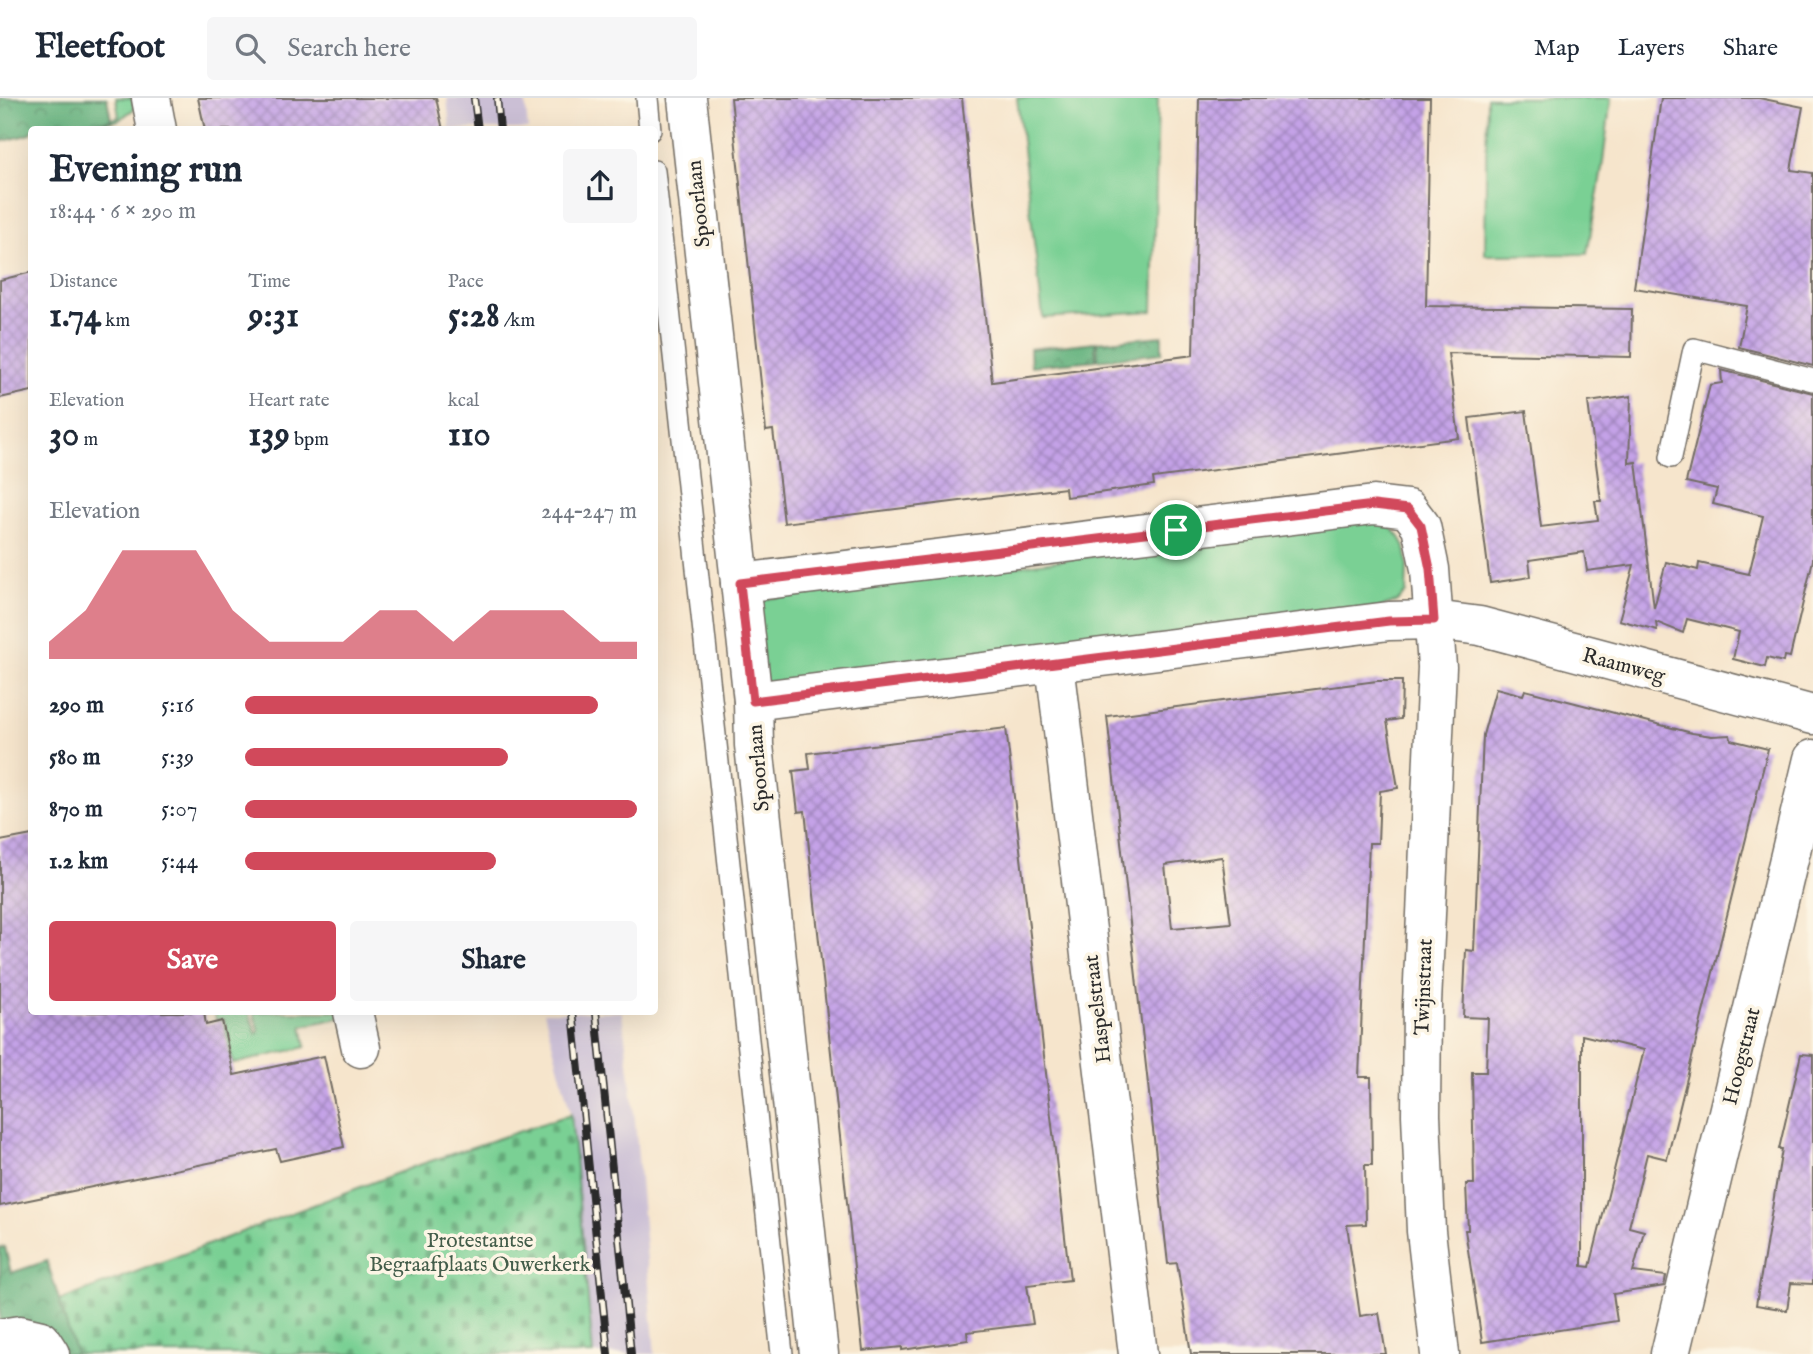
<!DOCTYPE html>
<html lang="en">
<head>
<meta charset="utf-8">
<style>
  :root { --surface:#fff; --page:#f6f6f7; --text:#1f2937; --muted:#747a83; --line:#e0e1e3; --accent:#d1495b }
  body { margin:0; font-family:"IM FELL English",serif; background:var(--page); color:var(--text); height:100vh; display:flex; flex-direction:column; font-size:26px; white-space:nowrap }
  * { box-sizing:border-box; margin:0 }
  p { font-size:23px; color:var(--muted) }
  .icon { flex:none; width:38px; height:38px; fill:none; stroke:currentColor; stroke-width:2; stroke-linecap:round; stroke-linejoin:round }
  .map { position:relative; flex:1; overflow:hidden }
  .details { position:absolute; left:28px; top:28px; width:630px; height:889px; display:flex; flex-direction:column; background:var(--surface); border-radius:7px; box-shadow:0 7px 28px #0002 }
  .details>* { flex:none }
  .pin { position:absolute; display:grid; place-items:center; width:60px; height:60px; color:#fff; margin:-30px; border:4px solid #fff; border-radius:50%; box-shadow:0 2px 7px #0007 }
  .round { display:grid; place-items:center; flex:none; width:74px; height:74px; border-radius:7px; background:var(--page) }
  .summary { display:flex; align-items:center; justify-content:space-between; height:119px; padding:0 21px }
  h1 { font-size:38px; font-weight:800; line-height:52px }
  .figures { display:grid; grid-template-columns:repeat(3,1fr); gap:10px; height:119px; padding:7px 21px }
  .figures div { display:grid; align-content:center }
  .figures b { font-size:35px; font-weight:800 }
  .figures small { font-size:19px; font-weight:400 }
  .figures p { font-size:19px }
  .chart { height:196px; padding:14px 21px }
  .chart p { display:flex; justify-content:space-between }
  .chart svg { width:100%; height:126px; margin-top:7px; fill:var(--accent); opacity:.7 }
  .button { display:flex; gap:14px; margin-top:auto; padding:14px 21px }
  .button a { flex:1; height:80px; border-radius:7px; background:var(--accent); color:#fff; font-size:28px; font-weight:800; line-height:80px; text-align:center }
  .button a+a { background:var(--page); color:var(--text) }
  ul { padding:0 21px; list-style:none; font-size:23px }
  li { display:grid; grid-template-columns:112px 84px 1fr; align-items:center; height:52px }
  li i { height:18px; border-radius:9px; background:var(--accent) }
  header { display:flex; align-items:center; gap:42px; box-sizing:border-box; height:98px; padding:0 35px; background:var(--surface); border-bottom:2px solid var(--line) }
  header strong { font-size:33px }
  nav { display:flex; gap:38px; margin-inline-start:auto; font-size:24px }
  .search { width:490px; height:63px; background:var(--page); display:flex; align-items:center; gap:18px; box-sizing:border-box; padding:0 24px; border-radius:7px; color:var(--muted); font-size:26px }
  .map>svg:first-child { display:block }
</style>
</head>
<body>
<header>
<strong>Fleetfoot</strong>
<div class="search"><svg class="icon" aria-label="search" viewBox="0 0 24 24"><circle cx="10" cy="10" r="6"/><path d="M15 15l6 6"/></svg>Search here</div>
<nav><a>Map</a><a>Layers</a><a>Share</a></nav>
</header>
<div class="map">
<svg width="1813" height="1256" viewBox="0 0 1813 1256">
  <defs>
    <pattern id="forest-crowns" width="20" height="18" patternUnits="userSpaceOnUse" patternTransform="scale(1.75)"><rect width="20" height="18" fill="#63b27e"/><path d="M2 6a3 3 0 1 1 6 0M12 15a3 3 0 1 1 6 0" fill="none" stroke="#529167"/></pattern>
    <pattern id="cemetery-stones" width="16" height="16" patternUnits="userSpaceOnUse" patternTransform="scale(1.75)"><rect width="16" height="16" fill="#7ad094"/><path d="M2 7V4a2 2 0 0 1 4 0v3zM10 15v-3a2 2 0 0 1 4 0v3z" fill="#64a979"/></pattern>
    <pattern id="building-cross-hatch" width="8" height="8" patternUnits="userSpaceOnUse" patternTransform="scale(1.75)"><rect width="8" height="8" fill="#c4a2e7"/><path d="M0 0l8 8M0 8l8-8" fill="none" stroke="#9f84bb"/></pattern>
  </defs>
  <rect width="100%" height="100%" fill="#fcf5e5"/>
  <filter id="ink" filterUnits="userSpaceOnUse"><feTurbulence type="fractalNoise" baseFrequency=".0143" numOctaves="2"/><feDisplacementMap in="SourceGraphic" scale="14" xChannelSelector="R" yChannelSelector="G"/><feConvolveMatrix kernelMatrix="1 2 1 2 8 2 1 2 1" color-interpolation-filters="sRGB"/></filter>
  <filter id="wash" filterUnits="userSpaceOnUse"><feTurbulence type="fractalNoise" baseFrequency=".00686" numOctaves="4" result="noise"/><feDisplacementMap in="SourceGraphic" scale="28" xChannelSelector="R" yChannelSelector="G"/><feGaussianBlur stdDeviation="1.57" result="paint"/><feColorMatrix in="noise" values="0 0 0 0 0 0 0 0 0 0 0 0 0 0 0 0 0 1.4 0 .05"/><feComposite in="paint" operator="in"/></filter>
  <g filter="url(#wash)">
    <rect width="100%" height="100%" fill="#f6e5cc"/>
    <g fill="#cbbfd5">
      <polygon points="447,0 525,0 528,31 450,31"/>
      <polygon points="544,914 622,914 635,1023 655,1256 593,1256 571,1016"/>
    </g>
    <g fill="#7ad094" stroke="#527e60" stroke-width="2">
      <polygon points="116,0 132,0 134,11 119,22 105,25 104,23 119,19"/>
      <polygon points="1017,0 1158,0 1153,213 1043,220"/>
      <polygon points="1487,0 1611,0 1602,71 1587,156 1485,157"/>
      <path d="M1375,421c38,16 32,39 31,74l-8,8 -20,8 -613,75 -9,-84z"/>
      <polygon points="214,914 249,914 256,936 259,935 254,914 343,914 344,919 302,928 306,949 233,966 224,921 216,922"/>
    </g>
    <g fill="url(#forest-crowns)" stroke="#476e54" stroke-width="2">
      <polygon points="0,0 107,0 111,22 57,31 32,32 31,36 0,44"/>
      <polygon points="1162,238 1162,255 1098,262 1097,244"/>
      <polygon points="1095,244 1096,262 1031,268 1030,251"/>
      <polygon points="5,1149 11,1175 47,1163 76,1256 63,1256 0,1229 0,1150"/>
    </g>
    <polygon fill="url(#cemetery-stones)" stroke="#527e60" stroke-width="2" points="571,1016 593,1256 76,1256 59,1203 416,1068"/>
    <g id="blocks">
      <g fill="url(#building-cross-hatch)" fill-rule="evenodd">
        <polygon points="198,0 436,0 443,32 205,32"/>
        <polygon points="731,0 962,0 992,284 1193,257 1199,0 1430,0 1426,208 1632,211 1631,259 1448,255 1459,340 1153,380 1154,387 1098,395 1066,399 1065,390 784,425 773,332 766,333"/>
        <polygon points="1661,0 1759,0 1803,9 1791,72 1813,75 1813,268 1739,249 1747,208 1634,190"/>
        <polygon points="32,174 32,293 0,300 0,182"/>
        <polygon points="1721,272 1813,295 1813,462 1790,559 1784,558 1783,564 1767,560 1765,569 1733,561 1739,534 1687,521 1683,535 1656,524 1657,532 1619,522 1634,467 1587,473 1584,454 1529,462 1531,479 1490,485 1469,320 1526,313 1541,429 1598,422 1595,403 1601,403 1588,304 1631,298 1629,365 1636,364 1654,510 1666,464 1698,472 1699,465 1749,476 1763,418 1713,406 1717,391 1686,384 1710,287 1722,285"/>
        <path d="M1377,583h25l-1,38 -14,2 11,67 -18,3 -2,52h-9l-10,234h12l1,88h-7l1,59 -19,1 13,91 19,-3 7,41h-195l-14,-91 -9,1 -61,-548zM1222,759l9,66 -59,5 -7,-63z"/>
        <path d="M1496,590l27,7 2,-5 167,43 20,3 18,-1 1,5 37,9 -101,410 -20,-5 -18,73 15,4 -11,41 33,4 -2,10 -51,8 4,27 -135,21 -17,-112h3l-2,-46h8l-2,-112h14l2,-54 -25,-1 3,-67 8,1 9,-216zM1582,937l62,15 -54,217 -8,-1z"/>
        <polygon points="1006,630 1070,1182 1027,1187 1033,1226 967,1234 968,1242 902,1252 902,1249 863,1253 805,713 798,714 793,673 810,671 808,655"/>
        <polygon points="32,737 32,914 204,914 206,927 222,923 234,977 324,958 344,1049 280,1063 276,1051 0,1108 0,743"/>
        <polygon points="1801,956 1813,957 1813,1186 1791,1185 1787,1212 1756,1207 1782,1051 1779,1051"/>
      </g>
    </g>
  </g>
  <g filter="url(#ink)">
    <use href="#blocks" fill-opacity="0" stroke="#726c63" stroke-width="2"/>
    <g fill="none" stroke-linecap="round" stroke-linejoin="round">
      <g stroke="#726c63" stroke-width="24">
        <g id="service">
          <polyline points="647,0 650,32"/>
          <polyline points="654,73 782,1256"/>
          <polyline points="1671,359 1694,251 1813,282"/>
        </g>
      </g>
      <g stroke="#726c63" stroke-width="41">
        <g id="minor">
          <polyline points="151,0 157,32"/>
          <polyline points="687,0 753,603 754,647 819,1256"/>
          <polyline points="740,485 1374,407 1408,411 1421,428 1430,471 1437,569 1422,906 1421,1017 1426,1133 1440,1256"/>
          <polyline points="1055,566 1138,1256"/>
          <polyline points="753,603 1389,523 1434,522 1480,528 1813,617"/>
          <polyline points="353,914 361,950"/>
          <polyline points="0,1240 20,1237 41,1242 50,1256"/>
          <polyline points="1670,1256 1813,661"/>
        </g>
      </g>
      <use href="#service" stroke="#fff" stroke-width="21"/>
      <use href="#minor" stroke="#fff" stroke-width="38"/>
      <g stroke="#2b2b2b" stroke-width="8">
        <g id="rail">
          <polyline points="474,0 478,32"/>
          <polyline points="497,0 500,32"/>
          <polyline points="573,914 608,1256"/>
          <polyline points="596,914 631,1256"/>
        </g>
      </g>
      <use href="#rail" stroke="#fcf5e5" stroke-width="5" stroke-dasharray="16" stroke-linecap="butt"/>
    </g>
  </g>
  <g fill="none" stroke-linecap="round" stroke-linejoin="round" filter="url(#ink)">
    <g stroke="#fff" stroke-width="14">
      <polygon id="route" points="1374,407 1408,411 1421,428 1430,471 1434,522 1389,523 753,603 740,485"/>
    </g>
    <use href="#route" stroke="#d1495b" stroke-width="9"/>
  </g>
  <g text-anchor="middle" stroke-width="7" stroke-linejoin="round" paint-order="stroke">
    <g font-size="21" fill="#2b2b2b" stroke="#fcf5e5">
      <text transform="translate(698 106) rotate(-96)" y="7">Spoorlaan</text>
      <text transform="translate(1624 567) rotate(15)" y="7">Raamweg</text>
      <text transform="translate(758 670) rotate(-95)" y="7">Spoorlaan</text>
      <text transform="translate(1423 889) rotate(-88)" y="7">Twijnstraat</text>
      <text transform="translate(1097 911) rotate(-97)" y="7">Haspelstraat</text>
      <text transform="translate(1741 958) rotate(-76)" y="7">Hoogstraat</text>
    </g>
    <g font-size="21" fill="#435d4a" stroke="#fcf5e5">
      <text x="480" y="1149">Protestantse<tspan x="480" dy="24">Begraafplaats Ouwerkerk</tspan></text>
    </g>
  </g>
</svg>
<div class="pin" style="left:1176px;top:432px;background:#1e9e55"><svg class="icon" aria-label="arrive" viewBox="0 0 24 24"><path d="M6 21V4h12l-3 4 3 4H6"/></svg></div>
<section class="details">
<div class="summary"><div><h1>Evening run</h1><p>18:44 · 6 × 290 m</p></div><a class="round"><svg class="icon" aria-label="share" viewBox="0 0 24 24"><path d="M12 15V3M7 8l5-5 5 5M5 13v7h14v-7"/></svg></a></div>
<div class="figures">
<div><p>Distance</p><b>1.74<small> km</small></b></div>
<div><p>Time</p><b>9:31</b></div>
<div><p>Pace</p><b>5:28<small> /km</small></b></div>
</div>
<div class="figures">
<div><p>Elevation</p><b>30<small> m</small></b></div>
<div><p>Heart rate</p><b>139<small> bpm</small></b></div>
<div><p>kcal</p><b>110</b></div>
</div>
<div class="chart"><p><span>Elevation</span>244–247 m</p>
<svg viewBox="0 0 160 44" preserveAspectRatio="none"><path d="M0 44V38L10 27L20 6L30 6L40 6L50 27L60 38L70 38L80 38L90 27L100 27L110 38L120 27L130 27L140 27L150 38L160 38V44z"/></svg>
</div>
<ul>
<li><b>290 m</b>5:16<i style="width:90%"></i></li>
<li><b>580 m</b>5:39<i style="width:67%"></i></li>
<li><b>870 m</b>5:07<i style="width:100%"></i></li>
<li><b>1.2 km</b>5:44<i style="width:64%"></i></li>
</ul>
<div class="button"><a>Save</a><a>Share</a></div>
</section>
</div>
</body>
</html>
